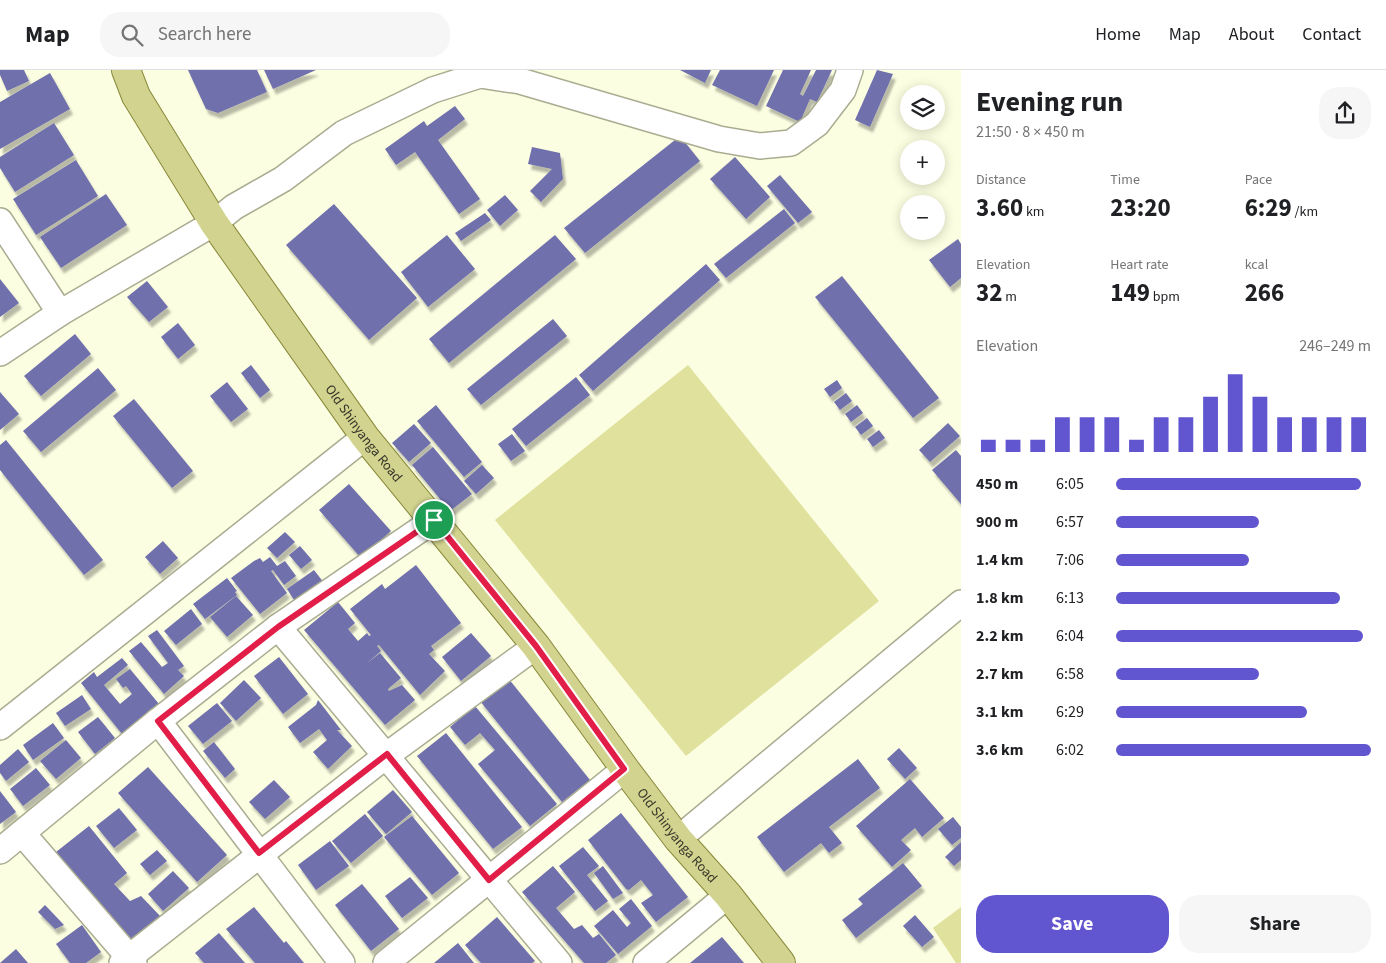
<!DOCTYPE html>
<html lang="en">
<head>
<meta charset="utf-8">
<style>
  :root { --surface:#fff; --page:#f6f6f6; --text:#202124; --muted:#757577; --line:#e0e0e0; --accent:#6156cf }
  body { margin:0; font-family:"Source Sans 3",sans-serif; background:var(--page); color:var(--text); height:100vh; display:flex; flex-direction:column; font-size:19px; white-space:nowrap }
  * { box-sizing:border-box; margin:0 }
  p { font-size:16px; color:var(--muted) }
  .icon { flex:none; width:28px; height:28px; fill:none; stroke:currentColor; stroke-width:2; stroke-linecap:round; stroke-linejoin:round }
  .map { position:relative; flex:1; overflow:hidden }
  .side { display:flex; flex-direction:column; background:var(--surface); width:425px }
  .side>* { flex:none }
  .fabs { position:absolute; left:900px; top:15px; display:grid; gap:10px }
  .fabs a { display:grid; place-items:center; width:45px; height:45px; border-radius:50%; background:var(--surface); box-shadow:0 2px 12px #0003; font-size:25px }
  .pin { position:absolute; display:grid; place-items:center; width:42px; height:42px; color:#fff; margin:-21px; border:2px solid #fff; border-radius:50%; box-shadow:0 1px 5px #0007 }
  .round { display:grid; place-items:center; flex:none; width:52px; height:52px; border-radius:20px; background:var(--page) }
  .summary { display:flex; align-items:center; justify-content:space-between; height:85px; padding:0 15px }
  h1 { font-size:28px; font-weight:700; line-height:38px }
  .stats { display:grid; grid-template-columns:repeat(3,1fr); gap:8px; height:85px; padding:5px 15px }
  .stats div { display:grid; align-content:center }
  .stats b { font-size:25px; font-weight:700 }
  .stats small { font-size:14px; font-weight:400 }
  .stats p { font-size:14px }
  .chart { height:140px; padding:10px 15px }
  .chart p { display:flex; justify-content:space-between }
  .chart svg { width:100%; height:90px; margin-top:5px; stroke:var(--accent); stroke-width:6 }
  .primary-button { display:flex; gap:10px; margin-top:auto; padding:10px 15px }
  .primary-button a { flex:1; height:58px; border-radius:20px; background:var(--accent); color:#fff; font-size:20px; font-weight:700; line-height:58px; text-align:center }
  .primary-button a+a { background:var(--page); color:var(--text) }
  ul { padding:0 15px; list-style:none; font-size:16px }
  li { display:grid; grid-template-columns:80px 60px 1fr; align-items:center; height:38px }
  li i { height:12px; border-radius:6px; background:var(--accent) }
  header { display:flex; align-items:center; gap:30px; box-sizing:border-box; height:70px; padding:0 25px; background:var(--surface); border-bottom:1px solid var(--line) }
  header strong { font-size:24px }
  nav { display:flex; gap:28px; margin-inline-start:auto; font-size:18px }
  .search { width:350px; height:45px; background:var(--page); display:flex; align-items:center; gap:12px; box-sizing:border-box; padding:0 18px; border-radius:20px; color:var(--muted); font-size:19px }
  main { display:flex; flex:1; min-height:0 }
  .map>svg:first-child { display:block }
</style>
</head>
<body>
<header>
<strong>Map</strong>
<div class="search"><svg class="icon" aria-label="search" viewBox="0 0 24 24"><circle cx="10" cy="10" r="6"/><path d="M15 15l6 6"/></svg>Search here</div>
<nav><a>Home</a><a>Map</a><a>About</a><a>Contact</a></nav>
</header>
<main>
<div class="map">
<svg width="961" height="893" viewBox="0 0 961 893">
  <defs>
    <filter id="shadow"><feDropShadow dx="3" dy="5.5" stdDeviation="1" flood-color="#0004"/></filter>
  </defs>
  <rect width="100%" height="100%" fill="#fcfee1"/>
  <g fill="#dfe19d">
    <polygon points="688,295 879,531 686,686 495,450"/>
    <polygon points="961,837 961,893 956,893 933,858"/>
  </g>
  <g fill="#6f6fac" filter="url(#shadow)">
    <polygon points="0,0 24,0 29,11 7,21 0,5"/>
    <polygon points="188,0 257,0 267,22 218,43 206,39"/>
    <polygon points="264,0 316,0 273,19"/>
    <polygon points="680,0 711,0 705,13"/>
    <polygon points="720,0 774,0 757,36 712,15"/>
    <polygon points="783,0 811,0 800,24 803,26 816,0 832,0 817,32 810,29 800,52 766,36"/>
    <polygon points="877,0 893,4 870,57 855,50"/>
    <polygon points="50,3 70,39 0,79 0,32"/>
    <polygon points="455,36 465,49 438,70 480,129 459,144 415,82 396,95 385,79 424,51 427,56"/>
    <polygon points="54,53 74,85 15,122 0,98 0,87"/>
    <polygon points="680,66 700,91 585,183 564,158"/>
    <polygon points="532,77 560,83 563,109 541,132 530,121 552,99 528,94"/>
    <polygon points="735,87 770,127 746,149 710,109"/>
    <polygon points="76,90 98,126 36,165 13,129"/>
    <polygon points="780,105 812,142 798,153 767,116"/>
    <polygon points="106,124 127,155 61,198 40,167"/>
    <polygon points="505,125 518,140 500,156 487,140"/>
    <polygon points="334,134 417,228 369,270 286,175"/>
    <polygon points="784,139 795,153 726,208 714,194"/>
    <polygon points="485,143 491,150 461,171 455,163"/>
    <polygon points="447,165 475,199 428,237 401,202"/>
    <polygon points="555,165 576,189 449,293 429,269"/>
    <polygon points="958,169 961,174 961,208 950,217 929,190"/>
    <polygon points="706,194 720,210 593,321 579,305"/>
    <polygon points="842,206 939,328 913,348 815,227"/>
    <polygon points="0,209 19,233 0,247"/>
    <polygon points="147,211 168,237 149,252 127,227"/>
    <polygon points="553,249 567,266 481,335 467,319"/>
    <polygon points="178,253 195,275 178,289 161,267"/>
    <polygon points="75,264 91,284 41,326 24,306"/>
    <polygon points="251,295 270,320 260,328 241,303"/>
    <polygon points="98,298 116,320 41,382 23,361"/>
    <polygon points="576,307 590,325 526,376 512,359"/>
    <polygon points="837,310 842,318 830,327 824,319"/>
    <polygon points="227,312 248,339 231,352 210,326"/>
    <polygon points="0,322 19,344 0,360"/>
    <polygon points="846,323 852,331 840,340 834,332"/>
    <polygon points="134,329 193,401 172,418 113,346"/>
    <polygon points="436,335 482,392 464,407 417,351"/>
    <polygon points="857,335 863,343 851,352 845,344"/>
    <polygon points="867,348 873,356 861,365 855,357"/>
    <polygon points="948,353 960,366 930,392 919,380"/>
    <polygon points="414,354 431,373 409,392 392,373"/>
    <polygon points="879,360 885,368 873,377 867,369"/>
    <polygon points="512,364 525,381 511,391 498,374"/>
    <polygon points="6,370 103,490 84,505 0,400 0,375"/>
    <polygon points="433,377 472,424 450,441 412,395"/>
    <polygon points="956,380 961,386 961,434 932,400"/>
    <polygon points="482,395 494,408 476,424 464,411"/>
    <polygon points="349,414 391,461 361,488 319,440"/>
    <polygon points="285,462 295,472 277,488 267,478"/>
    <polygon points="163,471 178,488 160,504 145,487"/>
    <polygon points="300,476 312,490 301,499 289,485"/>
    <polygon points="270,487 277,496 285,491 296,506 284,515 273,500 271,501 287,523 260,544 231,508 254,491 260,488 263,492"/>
    <polygon points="416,495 461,553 431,576 434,580 429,584 445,601 420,625 379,575 377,576 381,581 366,594 380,583 401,608 388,619 389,621 402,615 415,630 385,655 304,560 338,532 355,553 348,559 358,571 367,563 369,566 371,565 350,539 382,514 385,519"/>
    <polygon points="314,500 324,513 296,533 287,519"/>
    <polygon points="227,508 237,521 235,522 237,525 205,549 193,534"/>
    <polygon points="236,526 253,545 227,567 210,547"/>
    <polygon points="191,539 202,554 176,575 164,561"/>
    <polygon points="157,560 184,596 178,600 184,606 164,624 129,581 141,572 162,597 168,593 148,566"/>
    <polygon points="471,563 491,586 461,611 442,587"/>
    <polygon points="279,587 308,624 283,644 254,606"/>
    <polygon points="122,588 128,595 104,615 120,634 132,624 126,616 123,618 116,609 130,599 159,634 122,664 81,613 94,602 97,607"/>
    <polygon points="508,608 590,710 562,732 480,631"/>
    <polygon points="244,610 261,628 236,651 220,633"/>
    <polygon points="82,625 91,639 65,656 56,643"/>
    <polygon points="318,630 341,660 337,660 352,676 328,699 313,682 327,670 319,659 300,673 288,657 316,635"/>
    <polygon points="217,633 232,651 203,674 188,656"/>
    <polygon points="475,636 557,734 530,756 478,694 495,680 480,663 465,675 450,657"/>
    <polygon points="98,647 115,668 95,684 78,662"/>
    <polygon points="53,653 64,668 33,690 23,675"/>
    <polygon points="446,663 522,757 493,779 417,686"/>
    <polygon points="66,670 81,688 56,709 40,691"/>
    <polygon points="214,672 235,699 225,708 203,681"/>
    <polygon points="899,678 917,698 905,709 887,689"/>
    <polygon points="18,679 29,692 6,711 0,703 0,695"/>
    <polygon points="858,689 880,718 829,757 842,773 829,783 821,773 784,802 757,767"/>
    <polygon points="148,697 227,785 197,812 118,723"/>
    <polygon points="36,698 50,715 23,736 10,719"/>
    <polygon points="910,709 944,748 922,767 915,758 901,770 911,780 892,797 856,756"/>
    <polygon points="274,710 290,727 265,749 249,732"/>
    <polygon points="393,720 412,742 386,764 367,742"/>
    <polygon points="0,721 16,742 0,754"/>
    <polygon points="119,738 137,760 114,778 96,756"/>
    <polygon points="621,743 688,827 656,852 641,833 653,825 641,810 629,820 626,819 588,770"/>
    <polygon points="365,744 383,766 351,793 332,771"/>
    <polygon points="412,746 459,803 432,825 384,767"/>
    <polygon points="953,747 961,757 961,768 952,775 938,759"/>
    <polygon points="89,756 127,803 114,814 130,831 141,826 162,848 134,875 56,782"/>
    <polygon points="330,771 349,796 316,820 298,795"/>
    <polygon points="961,772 961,790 954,796 945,787"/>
    <polygon points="583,777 599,796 587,805 608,831 595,841 559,796"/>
    <polygon points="157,780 167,791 150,805 140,794"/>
    <polygon points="903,793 922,816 856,868 842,850 863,834 858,829"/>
    <polygon points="553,796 575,822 556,838 574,859 582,855 593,868 599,864 616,885 606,893 584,893 522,822"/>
    <polygon points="603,796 623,823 613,829 594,803"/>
    <polygon points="173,801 189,818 163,841 148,824"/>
    <polygon points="410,807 428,828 402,848 385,826"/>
    <polygon points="362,814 399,859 371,881 335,835"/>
    <polygon points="631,829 652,856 618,884 594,856 613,840 627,857 631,853 619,839"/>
    <polygon points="45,835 64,855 55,859 38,842"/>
    <polygon points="254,837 284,873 286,871 304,893 255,893 226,859"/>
    <polygon points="915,845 934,867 922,877 903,856"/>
    <polygon points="497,847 535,891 532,893 481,893 465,875"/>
    <polygon points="82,855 101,882 86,893 70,893 56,874"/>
    <polygon points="219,863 245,893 204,893 195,883"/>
    <polygon points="722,867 744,893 690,893"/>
    <polygon points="458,873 474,893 434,893"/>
    <polygon points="16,879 28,893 0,893"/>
  </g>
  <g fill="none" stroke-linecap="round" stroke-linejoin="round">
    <g stroke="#aaac91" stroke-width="28">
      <g id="minor">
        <polyline points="0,151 60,243"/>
        <polyline points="0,283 60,243 214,153 234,137 283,109 344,63 433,20 480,5 520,11 719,69 760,76 791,73 817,54 843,20 850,0"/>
        <polyline points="278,557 559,893"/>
        <polyline points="158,651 342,893"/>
        <polyline points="0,657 365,367"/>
        <polyline points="22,763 134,893"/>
        <polyline points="678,769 961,533"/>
        <polyline points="0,781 158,651 278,557 434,450"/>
        <polyline points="122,893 387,685 536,576"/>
        <polyline points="386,893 625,699"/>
        <polyline points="646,893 728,825"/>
      </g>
    </g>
    <g stroke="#88883a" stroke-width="30">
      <g id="major">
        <path id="s1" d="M126,0l10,26 78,127 151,214 171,209 89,123 53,70 50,56 53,68"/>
      </g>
    </g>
    <use href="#minor" stroke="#fff" stroke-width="25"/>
    <use href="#major" stroke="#d2d38e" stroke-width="28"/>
  </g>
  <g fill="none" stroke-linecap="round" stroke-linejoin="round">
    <g stroke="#fff" stroke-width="10">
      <polygon id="route" points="434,450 536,576 624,699 489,810 387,684 259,783 158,651 278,557"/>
    </g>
    <use href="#route" stroke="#e11d48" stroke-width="6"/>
  </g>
  <g text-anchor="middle" stroke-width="5" stroke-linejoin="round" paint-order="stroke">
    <g font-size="14" fill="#35352a" stroke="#fcfee1">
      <text dy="5" stroke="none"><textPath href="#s1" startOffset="435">Old Shinyanga Road</textPath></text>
      <text dy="5" stroke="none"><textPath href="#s1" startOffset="945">Old Shinyanga Road</textPath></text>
    </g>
  </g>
</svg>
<div class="fabs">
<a><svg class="icon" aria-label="layers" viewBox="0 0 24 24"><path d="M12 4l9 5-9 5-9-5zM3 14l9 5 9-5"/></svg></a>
<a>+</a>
<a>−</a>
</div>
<div class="pin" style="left:434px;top:450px;background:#1e9e55"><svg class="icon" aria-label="arrive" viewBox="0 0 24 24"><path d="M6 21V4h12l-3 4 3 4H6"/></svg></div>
</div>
<section class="side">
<div class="summary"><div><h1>Evening run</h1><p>21:50 · 8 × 450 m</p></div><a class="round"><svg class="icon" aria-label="share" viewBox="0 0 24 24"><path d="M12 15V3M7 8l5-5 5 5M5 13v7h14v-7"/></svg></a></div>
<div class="stats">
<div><p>Distance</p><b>3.60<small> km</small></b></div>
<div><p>Time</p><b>23:20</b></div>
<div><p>Pace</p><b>6:29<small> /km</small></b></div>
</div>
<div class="stats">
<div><p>Elevation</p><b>32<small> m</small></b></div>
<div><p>Heart rate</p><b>149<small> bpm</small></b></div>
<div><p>kcal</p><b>266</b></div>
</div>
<div class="chart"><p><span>Elevation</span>246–249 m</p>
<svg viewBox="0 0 160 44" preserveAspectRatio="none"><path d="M5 44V38M15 44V38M25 44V38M35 44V27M45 44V27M55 44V27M65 44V38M75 44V27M85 44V27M95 44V17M105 44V6M115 44V17M125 44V27M135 44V27M145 44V27M155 44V27"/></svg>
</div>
<ul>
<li><b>450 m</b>6:05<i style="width:96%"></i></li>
<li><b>900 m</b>6:57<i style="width:56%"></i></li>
<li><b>1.4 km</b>7:06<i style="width:52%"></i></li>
<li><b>1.8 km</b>6:13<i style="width:88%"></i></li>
<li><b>2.2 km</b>6:04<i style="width:97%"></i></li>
<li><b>2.7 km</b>6:58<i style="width:56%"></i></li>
<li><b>3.1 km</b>6:29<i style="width:75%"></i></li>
<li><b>3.6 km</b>6:02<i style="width:100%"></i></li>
</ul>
<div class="primary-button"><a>Save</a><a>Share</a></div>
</section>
</main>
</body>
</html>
